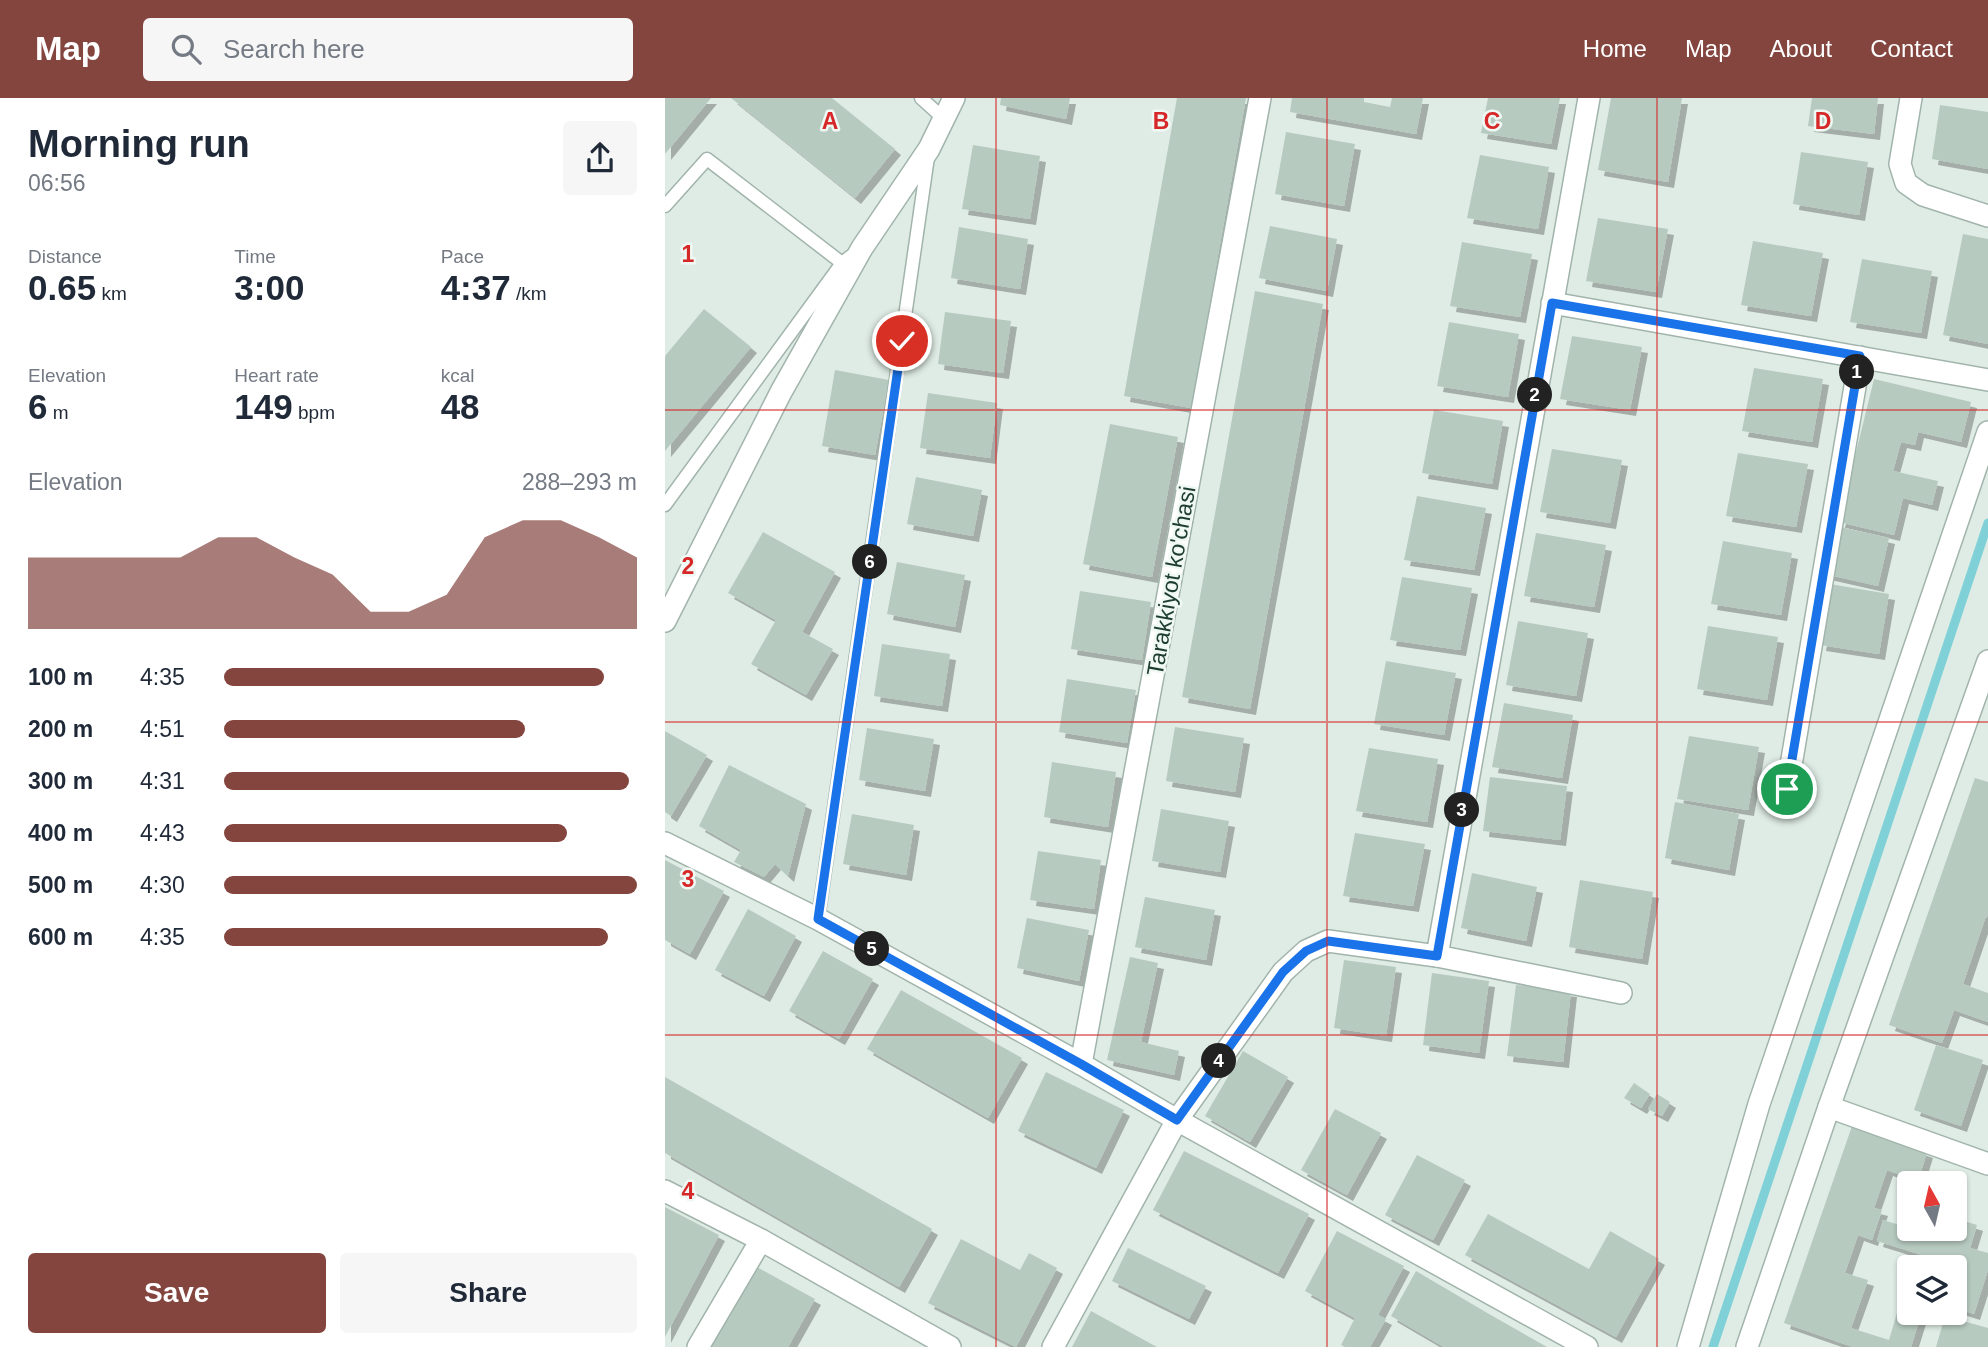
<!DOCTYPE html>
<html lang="en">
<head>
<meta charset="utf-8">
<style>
  :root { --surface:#fff; --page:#f6f6f7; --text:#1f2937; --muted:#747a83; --accent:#84453f }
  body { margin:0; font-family:Arial,sans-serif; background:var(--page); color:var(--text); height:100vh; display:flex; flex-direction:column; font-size:26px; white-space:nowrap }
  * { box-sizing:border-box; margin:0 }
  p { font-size:23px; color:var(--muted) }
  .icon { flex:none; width:38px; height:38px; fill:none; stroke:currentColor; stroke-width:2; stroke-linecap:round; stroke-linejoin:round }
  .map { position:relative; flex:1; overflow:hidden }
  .sheet { display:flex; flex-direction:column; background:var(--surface); width:665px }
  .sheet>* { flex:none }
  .needle { width:46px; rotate:352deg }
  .fabs { position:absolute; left:1232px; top:1073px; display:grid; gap:14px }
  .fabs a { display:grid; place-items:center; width:70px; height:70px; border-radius:7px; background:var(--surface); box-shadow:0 2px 5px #0004; font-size:35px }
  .pin { position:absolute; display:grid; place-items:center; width:60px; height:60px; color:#fff; margin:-30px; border:4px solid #fff; border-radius:50%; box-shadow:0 2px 7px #0007 }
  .km { position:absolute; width:35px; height:35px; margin:-18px; border-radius:50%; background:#222; color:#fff; font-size:19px; line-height:35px; text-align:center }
  .round { display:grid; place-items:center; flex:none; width:74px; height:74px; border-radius:7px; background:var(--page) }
  .head { display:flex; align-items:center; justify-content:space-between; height:119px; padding:0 28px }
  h1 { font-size:38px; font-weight:700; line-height:52px }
  .metrics { display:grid; grid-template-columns:repeat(3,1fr); gap:10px; height:119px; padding:7px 28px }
  .metrics div { display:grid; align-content:center }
  .metrics b { font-size:35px; font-weight:700 }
  .metrics small { font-size:19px; font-weight:400 }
  .metrics p { font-size:19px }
  .chart { height:196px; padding:14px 28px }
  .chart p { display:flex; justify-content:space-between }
  .chart svg { width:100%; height:126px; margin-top:7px; fill:var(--accent); opacity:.7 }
  .cta { display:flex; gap:14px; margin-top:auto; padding:14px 28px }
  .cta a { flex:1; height:80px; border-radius:7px; background:var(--accent); color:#fff; font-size:28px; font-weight:700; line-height:80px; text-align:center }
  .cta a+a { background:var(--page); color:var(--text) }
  ul { padding:0 28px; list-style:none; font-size:23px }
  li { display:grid; grid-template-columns:112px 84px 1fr; align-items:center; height:52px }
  li i { height:18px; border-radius:9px; background:var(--accent) }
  header { display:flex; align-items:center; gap:42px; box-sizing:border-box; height:98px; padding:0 35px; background:var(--accent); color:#fff }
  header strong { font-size:33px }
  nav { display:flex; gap:38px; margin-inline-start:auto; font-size:24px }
  .search { width:490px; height:63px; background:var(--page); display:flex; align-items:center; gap:18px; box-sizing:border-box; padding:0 24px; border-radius:7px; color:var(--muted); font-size:26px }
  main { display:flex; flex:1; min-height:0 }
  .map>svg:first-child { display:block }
</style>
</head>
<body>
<header>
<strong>Map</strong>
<div class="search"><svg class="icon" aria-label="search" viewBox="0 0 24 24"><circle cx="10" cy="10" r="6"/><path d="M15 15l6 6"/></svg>Search here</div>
<nav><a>Home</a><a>Map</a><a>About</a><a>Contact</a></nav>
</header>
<main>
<section class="sheet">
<div class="head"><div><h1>Morning run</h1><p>06:56</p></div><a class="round"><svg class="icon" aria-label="share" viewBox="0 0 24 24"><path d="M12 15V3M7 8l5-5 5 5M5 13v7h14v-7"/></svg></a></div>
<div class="metrics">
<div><p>Distance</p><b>0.65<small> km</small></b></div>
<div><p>Time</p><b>3:00</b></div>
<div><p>Pace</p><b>4:37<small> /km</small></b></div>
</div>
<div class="metrics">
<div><p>Elevation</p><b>6<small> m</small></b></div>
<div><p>Heart rate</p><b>149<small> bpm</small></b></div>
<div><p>kcal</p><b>48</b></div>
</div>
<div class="chart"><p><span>Elevation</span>288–293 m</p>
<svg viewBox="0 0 160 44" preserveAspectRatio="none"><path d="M0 44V19L10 19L20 19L30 19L40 19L50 12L60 12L70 19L80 25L90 38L100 38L110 32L120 12L130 6L140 6L150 12L160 19V44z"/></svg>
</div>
<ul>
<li><b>100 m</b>4:35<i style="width:92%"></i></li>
<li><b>200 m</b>4:51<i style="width:73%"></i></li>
<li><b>300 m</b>4:31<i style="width:98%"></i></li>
<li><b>400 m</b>4:43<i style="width:83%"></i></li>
<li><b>500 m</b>4:30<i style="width:100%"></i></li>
<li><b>600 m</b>4:35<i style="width:93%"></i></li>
</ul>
<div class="cta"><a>Save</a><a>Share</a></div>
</section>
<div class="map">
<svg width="1323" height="1249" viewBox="0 0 1323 1249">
  <defs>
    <filter id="shadow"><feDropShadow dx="6" dy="6" stdDeviation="0" flood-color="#0004"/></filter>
  </defs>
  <rect width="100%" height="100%" fill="#dfece5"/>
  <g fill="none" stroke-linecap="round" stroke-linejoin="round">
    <polyline stroke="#80d1d7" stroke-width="9" points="1048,1249 1323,425"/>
  </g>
  <g fill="#b7cac0" filter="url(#shadow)">
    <polygon points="0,0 46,0 0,56"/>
    <polygon points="66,0 167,0 230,51 190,100"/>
    <polygon points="336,0 405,0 401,21 335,7"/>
    <polygon points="512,0 581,0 526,310 459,298"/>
    <polygon points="627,0 699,0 699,4 725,9 727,0 758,0 751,36 625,14"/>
    <polygon points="823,0 895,0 886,46 816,35"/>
    <polygon points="946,0 1017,0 1003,84 933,72"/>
    <polygon points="1147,0 1213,0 1209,36 1143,28"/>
    <polygon points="1275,7 1323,14 1323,71 1267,61"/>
    <polygon points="621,34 690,46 679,108 610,96"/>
    <polygon points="308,47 375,58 365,121 297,111"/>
    <polygon points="1136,54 1203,64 1194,117 1128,106"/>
    <polygon points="815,57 884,69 873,131 802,120"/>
    <polygon points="933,120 1003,131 991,194 921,183"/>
    <polygon points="605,128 672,141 662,193 594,180"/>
    <polygon points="294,129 363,141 355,191 286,180"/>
    <polygon points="1298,136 1323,141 1323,246 1278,237"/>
    <polygon points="1088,143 1158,155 1146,218 1076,207"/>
    <polygon points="797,144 867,156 855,219 785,208"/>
    <polygon points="1197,161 1267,173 1256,235 1185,224"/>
    <polygon points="590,193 658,206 585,611 517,599"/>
    <polygon points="39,211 86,249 0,353 0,258"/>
    <polygon points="280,214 346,223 338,275 273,266"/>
    <polygon points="784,224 854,236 843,299 772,288"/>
    <polygon points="907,238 977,249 965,312 895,301"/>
    <polygon points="1089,270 1158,281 1147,344 1077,333"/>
    <polygon points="170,272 224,282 210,357 157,348"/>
    <polygon points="1209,281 1306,304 1296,344 1253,334 1250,347 1236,344 1228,373 1273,383 1267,407 1238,400 1229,437 1174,424"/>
    <polygon points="263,295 332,305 325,360 255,350"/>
    <polygon points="769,312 838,323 827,386 757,375"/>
    <polygon points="445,326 513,339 487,479 418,466"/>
    <polygon points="887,351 957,362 945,425 875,414"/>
    <polygon points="1073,355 1143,366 1131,429 1061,418"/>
    <polygon points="251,379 317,392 308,438 242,426"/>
    <polygon points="752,398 821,410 809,472 739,462"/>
    <polygon points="1171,428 1224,440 1213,488 1160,476"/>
    <polygon points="98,434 170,474 137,534 168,551 141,597 86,566 111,522 63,495"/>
    <polygon points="871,435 941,447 929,509 859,498"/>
    <polygon points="1058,443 1127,455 1116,517 1046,506"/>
    <polygon points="232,464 300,477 290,529 222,516"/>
    <polygon points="737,479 807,490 795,552 725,542"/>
    <polygon points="1165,486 1224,496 1214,556 1155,547"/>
    <polygon points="415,493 486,504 477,562 406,551"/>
    <polygon points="853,523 923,535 911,598 841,587"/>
    <polygon points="1043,528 1113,539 1102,602 1032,591"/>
    <polygon points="217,546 285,556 277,608 209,598"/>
    <polygon points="721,563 791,575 779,637 709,626"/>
    <polygon points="402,581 471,592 462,645 394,634"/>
    <polygon points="839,605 908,617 897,680 827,669"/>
    <polygon points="510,629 579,640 570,694 501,683"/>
    <polygon points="202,630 269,641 260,693 194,682"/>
    <polygon points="0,633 42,657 6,718 0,714"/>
    <polygon points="1024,638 1094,649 1083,712 1012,701"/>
    <polygon points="704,650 773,661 762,724 691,713"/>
    <polygon points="387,664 451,674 443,729 379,719"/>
    <polygon points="64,667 141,706 123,778 110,766 99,779 69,764 76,752 34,728"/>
    <polygon points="825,679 902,688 895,742 818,733"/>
    <polygon points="1310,680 1323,684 1323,817 1320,821 1298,886 1323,895 1323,924 1289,912 1277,945 1224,927"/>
    <polygon points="1010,704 1074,716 1064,772 1000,760"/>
    <polygon points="496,711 564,723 555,774 487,763"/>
    <polygon points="187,716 249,727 241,777 178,766"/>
    <polygon points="690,735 760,746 748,808 678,798"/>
    <polygon points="373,753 436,762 429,811 365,802"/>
    <polygon points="0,762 59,793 25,856 0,842"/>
    <polygon points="807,775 872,789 861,843 796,830"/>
    <polygon points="915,782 988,794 977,861 904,849"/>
    <polygon points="480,799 550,812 541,862 470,849"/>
    <polygon points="83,811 131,838 99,898 50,872"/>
    <polygon points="362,820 424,832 414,883 352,870"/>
    <polygon points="158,853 208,881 174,941 124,913"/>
    <polygon points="465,859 493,865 476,944 514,953 509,977 442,962"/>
    <polygon points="679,862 731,869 721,938 669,930"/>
    <polygon points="767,875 824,883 814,955 758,947"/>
    <polygon points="851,887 906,893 898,964 842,958"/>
    <polygon points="236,892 357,960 323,1020 202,951"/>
    <polygon points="1271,947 1318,962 1296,1028 1249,1012"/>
    <polygon points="578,953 623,979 585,1044 540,1018"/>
    <polygon points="381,974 459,1012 431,1070 353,1033"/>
    <polygon points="0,979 267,1131 234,1189 0,1055"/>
    <polygon points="969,985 985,996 976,1010 959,1000"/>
    <polygon points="992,996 1005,1004 997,1018 983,1011"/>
    <polygon points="670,1011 716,1035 682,1097 636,1072"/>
    <polygon points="1187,1028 1262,1054 1253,1083 1222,1072 1209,1110 1217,1112 1207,1142 1193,1137 1180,1175 1203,1182 1186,1230 1224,1242 1237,1198 1244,1200 1244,1214 1257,1214 1246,1249 1188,1249 1119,1225"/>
    <polygon points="519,1053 644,1116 613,1175 488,1112"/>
    <polygon points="752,1057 800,1082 768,1142 720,1117"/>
    <polygon points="0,1109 54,1137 0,1239"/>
    <polygon points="823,1116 924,1171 945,1133 994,1161 951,1239 800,1157"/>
    <polygon points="1290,1120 1312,1127 1305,1150 1323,1155 1323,1172 1309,1216 1290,1210 1290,1169 1249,1169 1254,1156 1212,1143 1218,1122 1261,1135 1262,1130 1290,1130"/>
    <polygon points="672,1133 739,1168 713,1217 721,1221 705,1249 680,1249 676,1247 690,1220 640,1193"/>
    <polygon points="296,1141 355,1172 364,1155 392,1170 351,1249 263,1205"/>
    <polygon points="463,1150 541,1188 524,1221 447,1183"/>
    <polygon points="90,1168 150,1201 123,1249 46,1249"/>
    <polygon points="751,1173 824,1216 882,1249 779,1249 726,1218"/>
    <polygon points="426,1213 492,1249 407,1249"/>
    <polygon points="1280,1218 1323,1230 1323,1249 1271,1249"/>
  </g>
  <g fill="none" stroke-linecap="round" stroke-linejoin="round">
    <g stroke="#a1b4ac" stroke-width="15">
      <g id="service">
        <polyline points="256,0 278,20"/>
        <polyline points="0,108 42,61 177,165"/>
        <polyline points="0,407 177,165 186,158"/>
        <polyline points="153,821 263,59"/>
      </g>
    </g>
    <g stroke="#a1b4ac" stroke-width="24">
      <g id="minor">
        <polyline points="1246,0 1235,66 1241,85 1258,97 1323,118"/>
        <polyline points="887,205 1323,282"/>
        <polyline points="0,523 116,294 197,150 264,51 289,0"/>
        <polyline points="1122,691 1195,259"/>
        <polyline points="0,745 153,821 416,966 512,1022 922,1249"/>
        <polyline points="772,858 924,0"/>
        <polyline points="416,966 595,0"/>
        <polyline points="1164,1009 1323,1066"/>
        <polyline points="0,1093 96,1142 285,1249"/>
        <polyline points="33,1249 96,1142"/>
        <polyline points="388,1249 512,1022 618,874 641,853 663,843 772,858 956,895"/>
        <polyline points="1082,1249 1164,1009 1323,563"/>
      </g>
    </g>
    <g stroke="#a1b4ac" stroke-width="24">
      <polyline id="tertiary" points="1023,1249 1094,1006 1323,334"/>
    </g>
    <use href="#service" stroke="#fff" stroke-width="12"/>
    <use href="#minor" stroke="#fff" stroke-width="21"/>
    <use href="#tertiary" stroke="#fff" stroke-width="21"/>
  </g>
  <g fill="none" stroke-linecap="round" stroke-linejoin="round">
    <g stroke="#fff" stroke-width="14">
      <polyline id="route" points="237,243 153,821 416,966 512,1022 618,874 641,853 663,843 772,858 887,205 1195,258 1122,691"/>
    </g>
    <use href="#route" stroke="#1a73e8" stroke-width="9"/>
  </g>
  <path fill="none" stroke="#d62828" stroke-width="2" stroke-opacity="0.55" d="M331,0v1249M662,0v1249M992,0v1249M0,312h1323M0,624h1323M0,937h1323"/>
  <g text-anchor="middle" stroke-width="5" stroke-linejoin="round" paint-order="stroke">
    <g font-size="23" fill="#1e3d32" stroke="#eff8f3">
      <text transform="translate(506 483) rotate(-80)" y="8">Tarakkiyot ko'chasi</text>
    </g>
  </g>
  <g font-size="23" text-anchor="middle" font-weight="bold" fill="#d62828" stroke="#eff8f3" stroke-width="5" stroke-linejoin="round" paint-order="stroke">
    <text x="165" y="31">A</text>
    <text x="496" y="31">B</text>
    <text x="827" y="31">C</text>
    <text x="1158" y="31">D</text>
    <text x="23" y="164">1</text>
    <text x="23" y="476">2</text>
    <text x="23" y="789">3</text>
    <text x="23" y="1101">4</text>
  </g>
</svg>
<div class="fabs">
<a><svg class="needle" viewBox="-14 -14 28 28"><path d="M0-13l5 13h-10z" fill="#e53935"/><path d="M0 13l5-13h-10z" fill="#747a83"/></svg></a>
<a><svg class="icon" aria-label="layers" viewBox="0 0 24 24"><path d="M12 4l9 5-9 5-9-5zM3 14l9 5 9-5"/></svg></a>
</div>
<div class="pin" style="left:1122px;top:691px;background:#1e9e55"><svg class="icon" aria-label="arrive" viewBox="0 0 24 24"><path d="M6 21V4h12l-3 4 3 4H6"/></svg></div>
<div class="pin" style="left:237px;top:243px;background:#d93025"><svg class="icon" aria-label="check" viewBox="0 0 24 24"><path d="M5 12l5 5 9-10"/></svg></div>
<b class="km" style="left:1192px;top:274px">1</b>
<b class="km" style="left:870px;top:297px">2</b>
<b class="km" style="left:797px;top:712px">3</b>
<b class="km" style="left:554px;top:963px">4</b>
<b class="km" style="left:207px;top:851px">5</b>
<b class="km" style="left:205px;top:464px">6</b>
</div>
</main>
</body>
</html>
